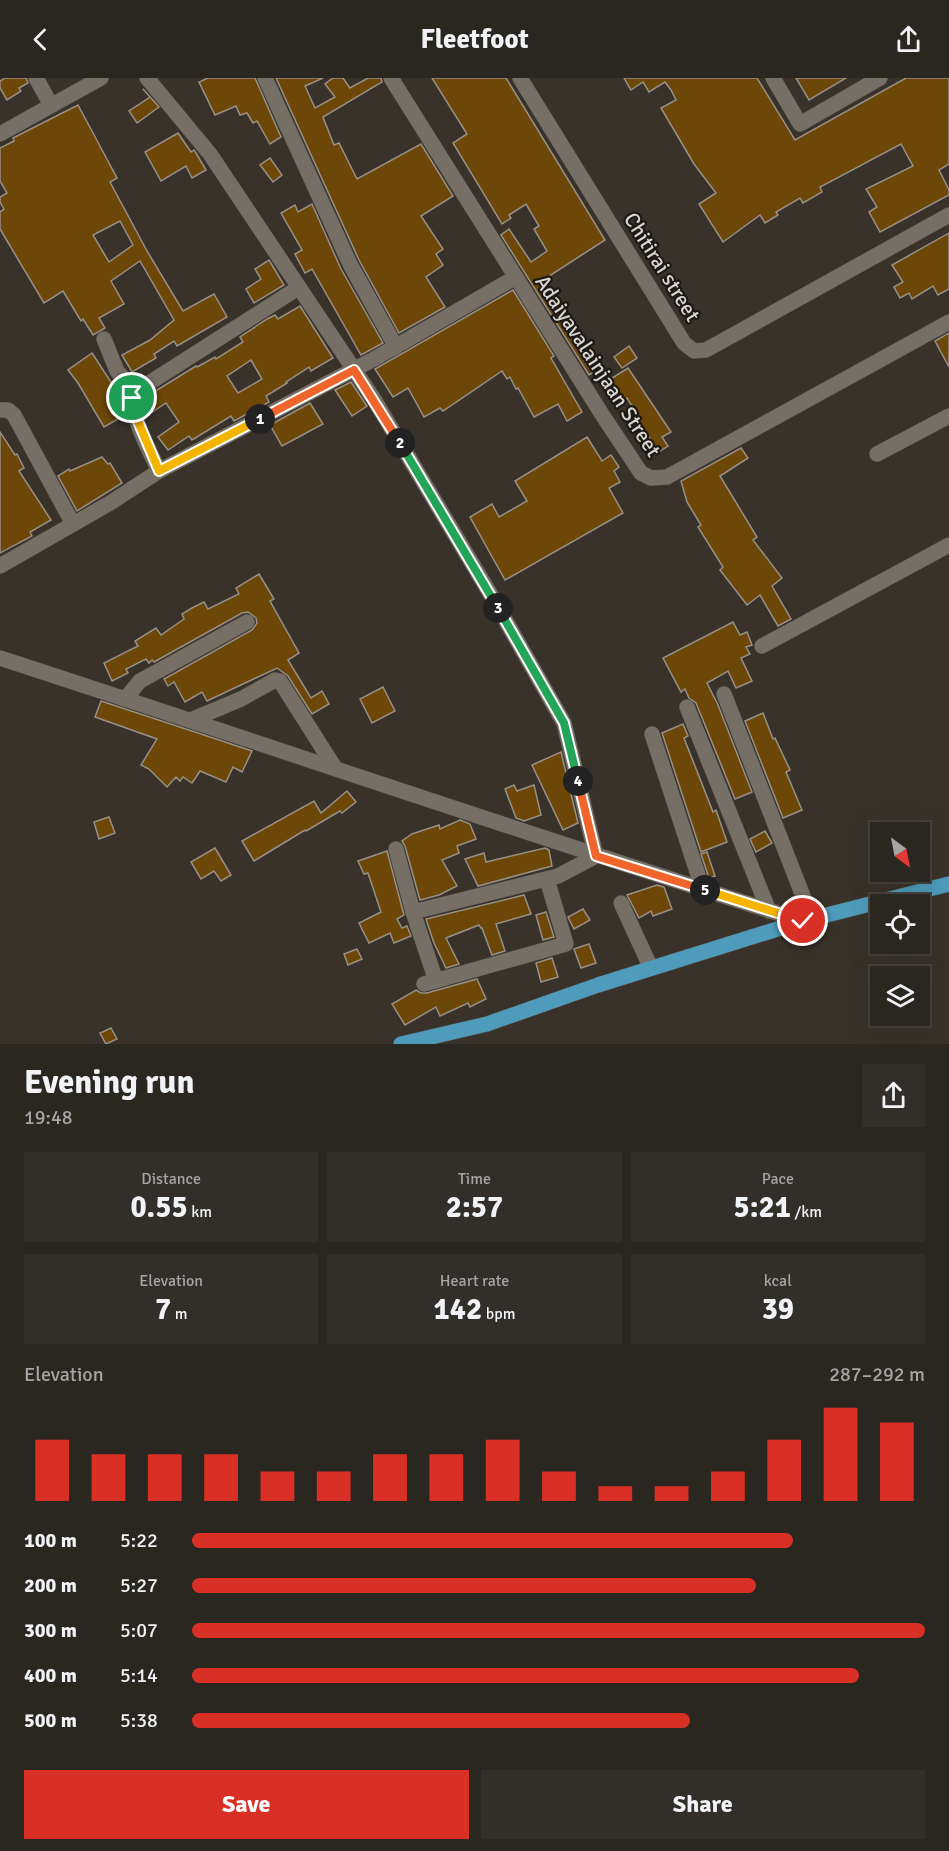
<!DOCTYPE html>
<html lang="en">
<head>
<meta charset="utf-8">
<style>
  :root { --surface:#2a2620; --page:#322e29; --text:#f1f3f6; --muted:#a5a5a5; --line:#46433e; --accent:#d93025 }
  body { margin:0; font-family:Signika,sans-serif; background:var(--page); color:var(--text); height:100vh; display:flex; flex-direction:column; font-size:22px; white-space:nowrap }
  * { box-sizing:border-box; margin:0 }
  p { font-size:20px; color:var(--muted) }
  .icon { flex:none; width:33px; height:33px; fill:none; stroke:currentColor; stroke-width:2; stroke-linecap:round; stroke-linejoin:round }
  .map { position:relative; height:966px; overflow:hidden }
  .drawer { display:flex; flex-direction:column; background:var(--surface); flex:1 }
  .drawer>* { flex:none }
  .needle { width:39px; rotate:148deg }
  .tools { position:absolute; left:870px; top:744px; display:grid; gap:12px }
  .tools a { display:grid; place-items:center; width:60px; height:60px; border-radius:0px; background:var(--surface); box-shadow:0 6px 24px #0002,0 0 0 2px var(--line); font-size:30px }
  .pin { position:absolute; display:grid; place-items:center; width:51px; height:51px; color:#fff; margin:-26px; border:3px solid #fff; border-radius:50%; box-shadow:0 2px 6px #0007 }
  .km { position:absolute; width:30px; height:30px; margin:-15px; border-radius:50%; background:#222; color:#fff; font-size:16px; line-height:30px; text-align:center }
  .round { display:grid; place-items:center; flex:none; width:63px; height:63px; border-radius:0px; background:var(--page) }
  .head { display:flex; align-items:center; justify-content:space-between; height:102px; padding:0 24px }
  h1 { font-size:33px; font-weight:800; line-height:45px }
  .stats { display:grid; grid-template-columns:repeat(3,1fr); gap:9px; height:102px; padding:6px 24px }
  .stats div { display:grid; align-content:center; border-radius:0px; background:var(--page); text-align:center }
  .stats b { font-size:30px; font-weight:800 }
  .stats small { font-size:16px; font-weight:400 }
  .stats p { font-size:16px }
  .chart { height:168px; padding:12px 24px }
  .chart p { display:flex; justify-content:space-between }
  .chart svg { width:100%; height:108px; margin-top:6px; stroke:var(--accent); stroke-width:6 }
  .cta { display:flex; gap:12px; margin-top:auto; padding:12px 24px }
  .cta a { flex:1; height:69px; border-radius:0px; background:var(--accent); color:#fff; font-size:24px; font-weight:800; line-height:69px; text-align:center }
  .cta a+a { background:var(--page); color:var(--text) }
  ul { padding:0 24px; list-style:none; font-size:20px }
  li { display:grid; grid-template-columns:96px 72px 1fr; align-items:center; height:45px }
  li i { height:15px; border-radius:8px; background:var(--accent) }
  header { display:flex; justify-content:space-between; align-items:center; height:78px; padding:0 24px; background:var(--surface); font-size:27px; font-weight:800 }
  .map>svg:first-child { display:block }
</style>
</head>
<body>
<header><svg class="icon" aria-label="back" viewBox="0 0 24 24"><path d="M15 5l-7 7 7 7"/></svg>Fleetfoot<svg class="icon" aria-label="share" viewBox="0 0 24 24"><path d="M12 15V3M7 8l5-5 5 5M5 13v7h14v-7"/></svg></header>
<div class="map">
<svg width="949" height="966" viewBox="0 0 949 966">
  <rect width="100%" height="100%" fill="#38322a"/>
  <g fill="#6d4707" stroke="#989087" stroke-width="1.5" fill-rule="evenodd">
    <polygon points="5,0 26,0 28,5 19,10 21,13 7,22 0,10 0,3"/>
    <polygon points="208,0 255,0 281,59 270,66 257,43 253,45 247,35 240,37 236,28 215,37 199,4"/>
    <polygon points="276,0 323,0 305,8 315,30 335,19 325,6 333,0 343,0 350,10 368,0 381,0 382,4 323,39 334,67 339,65 357,101 421,66 453,118 421,138 443,171 436,176 443,187 426,199 445,229 399,255 359,182"/>
    <polygon points="432,0 506,0 605,162 543,202 557,226 554,227 569,245 597,292 589,297 501,157 509,151 531,184 547,173 534,151 539,148 526,126 509,137 511,140 502,146 453,65 467,56"/>
    <polygon points="624,0 757,0 795,62 906,0 949,0 949,86 939,92 949,112 949,117 880,154 869,134 877,129 866,111 913,88 901,66 820,109 822,114 803,125 800,120 776,134 778,137 765,145 760,137 723,164 699,126 716,115 694,86 661,30 676,22 671,12 665,4 649,14 643,4 631,12"/>
    <polygon points="796,0 846,0 809,22"/>
    <polygon points="143,11 159,29 137,45 129,33 150,19"/>
    <path d="M78,27l39,73 -7,4 37,69 36,60 31,-17 13,23 -50,29 -3,-5 -20,13 2,4 -24,14 -10,-17 28,-15 24,-20 -34,-59 -29,20 13,23 -25,14 6,10 -12,7 -10,-16 -2,2 -18,-30 -19,12 -44,-74v-17l4,-3 -4,-7v-5l7,-4 -7,-12v-33l14,-7 -1,-3zM120,143l13,24 -24,17 -16,-27z"/>
    <polygon points="178,55 191,74 194,72 196,75 206,92 192,100 186,88 161,103 145,74"/>
    <polygon points="270,80 282,97 273,104 260,87"/>
    <polygon points="312,126 341,191 383,265 361,277 312,191 305,195 295,176 302,172 281,135 295,127 298,134"/>
    <polygon points="949,155 949,211 938,217 933,208 912,221 909,215 900,220 894,209 903,204 892,187"/>
    <polygon points="269,182 284,207 254,225 246,211 261,201 255,191"/>
    <polygon points="513,212 554,278 551,280 582,334 567,343 558,326 534,339 518,310 516,311 510,299 507,301 502,293 443,333 440,330 424,339 408,310 393,319 375,291"/>
    <path d="M300,228l33,52 -22,13 -2,-4 -23,15 1,1 -21,13 3,6 -9,5 -26,14 -3,-5 -39,24 -3,-4 -21,14 -10,-13 21,-15 -13,-19 -15,10 -8,-12 1,-3 52,-32 1,1 18,-10 1,2 27,-17 -3,-5 27,-18 8,-4 3,4zM251,282l11,19 -24,14 -11,-17z"/>
    <polygon points="949,255 949,289 935,263"/>
    <polygon points="629,268 637,280 622,290 614,279"/>
    <polygon points="92,275 124,324 122,327 125,337 104,349 78,305 68,292"/>
    <polygon points="628,290 671,354 662,359 668,368 659,374 638,343 641,342 627,320 623,323 609,302"/>
    <polygon points="351,304 367,328 352,338 335,312"/>
    <polygon points="310,325 323,346 282,368 270,347"/>
    <polygon points="0,354 15,377 17,376 24,390 19,393 51,442 30,454 32,458 0,475"/>
    <polygon points="587,359 602,383 611,377 619,389 614,393 620,404 609,410 623,435 505,502 470,439 492,426 499,439 527,423 515,403"/>
    <polygon points="741,370 748,380 720,398 757,459 753,462 782,500 772,508 791,541 778,548 760,517 747,527 720,492 723,489 698,449 701,447 687,424 681,403"/>
    <polygon points="102,379 108,386 110,385 122,405 77,433 58,398 69,391 70,393"/>
    <polygon points="259,496 274,521 270,523 299,575 288,582 311,620 322,613 329,626 312,636 288,598 277,590 207,623 202,614 185,624 174,604 168,608 164,601 252,552 257,545 256,540 248,534 242,535 154,584 152,582 149,585 146,581 126,591 128,595 112,603 104,585 138,568 135,563 156,550 161,557 184,541 182,536 192,530 204,524 208,531 239,516 236,510"/>
    <polygon points="733,544 740,557 747,554 752,567 746,569 750,576 741,580 752,603 736,610 728,593 707,605 718,627 752,714 735,721 696,625 689,620 685,611 681,614 663,580"/>
    <polygon points="383,609 395,633 372,645 360,621"/>
    <polygon points="101,623 198,655 252,673 242,694 233,689 226,704 200,693 192,705 183,699 180,703 176,699 167,709 149,691 141,687 157,661 95,639"/>
    <polygon points="763,635 773,661 775,660 790,692 786,694 802,732 783,740 745,643"/>
    <polygon points="683,646 688,658 684,660 713,734 716,732 727,764 701,774 662,655"/>
    <polygon points="561,674 578,745 563,752 532,687"/>
    <polygon points="514,707 517,713 534,707 541,737 524,743 516,740 505,711"/>
    <polygon points="347,713 356,724 342,735 340,733 306,753 305,752 254,783 242,763 314,723 321,735"/>
    <polygon points="109,739 115,755 99,761 94,744"/>
    <polygon points="460,742 470,746 476,761 457,768 459,775 442,782 457,808 439,817 420,822 405,768 402,763 412,756 439,747 440,751"/>
    <polygon points="765,753 772,765 756,774 750,761"/>
    <polygon points="215,770 231,797 221,803 214,793 201,801 191,784"/>
    <polygon points="545,770 549,772 552,788 478,808 465,781 484,775 486,784"/>
    <polygon points="387,773 404,837 397,841 402,850 407,848 411,858 394,865 390,855 369,865 359,845 381,834 368,795 364,796 358,783"/>
    <polygon points="707,774 715,798 709,800 701,776"/>
    <polygon points="657,807 664,809 672,831 653,838 651,833 639,840 627,817"/>
    <polygon points="524,817 531,836 496,846 505,873 492,877 482,850 481,850 479,847 446,860 459,886 446,890 434,865 426,841"/>
    <polygon points="583,831 590,842 574,851 568,839"/>
    <polygon points="546,834 554,859 543,862 536,837"/>
    <polygon points="589,866 596,885 581,890 574,871"/>
    <polygon points="357,871 362,881 348,887 344,876"/>
    <polygon points="552,880 558,899 541,904 536,885"/>
    <polygon points="477,901 486,921 470,929 468,925 440,938 436,929 405,947 392,926 416,912 421,915 427,915"/>
    <polygon points="111,950 117,961 106,966 100,955"/>
  </g>
  <g fill="none" stroke-linecap="round" stroke-linejoin="round">
    <g stroke="#534d47" stroke-width="16">
      <g id="minor">
        <polyline points="36,0 51,27"/>
        <polyline points="147,0 210,76 375,323 491,517 564,645 596,778 558,798 413,834"/>
        <polyline points="265,0 350,186 396,269"/>
        <polyline points="391,0 603,338 641,395 651,400 667,399 949,244"/>
        <polyline points="520,0 684,265 694,273 706,272 949,137"/>
        <polyline points="773,0 800,46 880,0"/>
        <polyline points="0,56 101,0"/>
        <polyline points="104,261 117,293 135,314"/>
        <polyline points="0,332 8,332 14,337 73,446"/>
        <polyline points="877,376 949,338"/>
        <polyline points="159,393 374,281 516,199"/>
        <path d="M0,488l110,-63 49,-32c-9,-20 -32,-59 -24,-79l163,-104"/>
        <polyline points="762,568 949,467"/>
        <path d="M0,580c268,87 534,179 803,263"/>
        <polyline points="724,616 812,841"/>
        <polyline points="125,621 140,603 247,544"/>
        <polyline points="687,629 769,833"/>
        <polyline points="191,642 241,621 275,602 280,603 335,690"/>
        <polyline points="652,656 703,812"/>
        <polyline points="396,771 413,834 436,903"/>
        <polyline points="621,825 651,890"/>
        <polyline points="424,906 566,866 547,801"/>
      </g>
    </g>
    <g stroke="#534d47" stroke-width="16">
      <polyline id="major" points="401,966 487,946 598,907 803,843 949,806"/>
    </g>
    <use href="#minor" stroke="#766f66" stroke-width="15"/>
    <use href="#major" stroke="#4e9bbb" stroke-width="15"/>
  </g>
  <g fill="none" stroke-linecap="round" stroke-linejoin="round">
    <g stroke="#fff" stroke-width="12">
      <polyline id="split-1" points="132,320 134,334 159,393 260,341"/>
    </g>
    <g stroke="#fff" stroke-width="12">
      <polyline id="split-2" points="260,341 354,292 400,365"/>
    </g>
    <g stroke="#fff" stroke-width="12">
      <polyline id="split-3" points="400,365 498,530"/>
    </g>
    <g stroke="#fff" stroke-width="12">
      <polyline id="split-4" points="498,530 564,645 578,703"/>
    </g>
    <g stroke="#fff" stroke-width="12">
      <polyline id="split-5" points="578,703 596,778 705,812"/>
    </g>
    <g stroke="#fff" stroke-width="12">
      <polyline id="split-6" points="705,812 803,843"/>
    </g>
    <use href="#split-1" stroke="#f5b400" stroke-width="8"/>
    <use href="#split-2" stroke="#f0652b" stroke-width="8"/>
    <use href="#split-3" stroke="#22a559" stroke-width="8"/>
    <use href="#split-4" stroke="#22a559" stroke-width="8"/>
    <use href="#split-5" stroke="#f0652b" stroke-width="8"/>
    <use href="#split-6" stroke="#f5b400" stroke-width="8"/>
  </g>
  <g text-anchor="middle" stroke-width="4.5" stroke-linejoin="round" paint-order="stroke">
    <g font-size="21" fill="#d8d4cf" stroke="#1d1a16">
      <text transform="translate(662 189) rotate(58)" y="7">Chitirai street</text>
      <text transform="translate(598 288) rotate(57)" y="7">Adaiyavalainjaan Street</text>
    </g>
  </g>
</svg>
<div class="tools">
<a><svg class="needle" viewBox="-14 -14 28 28"><path d="M0-13l5 13h-10z" fill="#e53935"/><path d="M0 13l5-13h-10z" fill="#a5a5a5"/></svg></a>
<a><svg class="icon" aria-label="locate" viewBox="0 0 24 24"><circle cx="12" cy="12" r="6"/><path d="M12 2v4M12 18v4M2 12h4M18 12h4"/></svg></a>
<a><svg class="icon" aria-label="layers" viewBox="0 0 24 24"><path d="M12 4l9 5-9 5-9-5zM3 14l9 5 9-5"/></svg></a>
</div>
<div class="pin" style="left:132px;top:320px;background:#1e9e55"><svg class="icon" aria-label="arrive" viewBox="0 0 24 24"><path d="M6 21V4h12l-3 4 3 4H6"/></svg></div>
<div class="pin" style="left:803px;top:843px;background:#d93025"><svg class="icon" aria-label="check" viewBox="0 0 24 24"><path d="M5 12l5 5 9-10"/></svg></div>
<b class="km" style="left:260px;top:341px">1</b>
<b class="km" style="left:400px;top:365px">2</b>
<b class="km" style="left:498px;top:530px">3</b>
<b class="km" style="left:578px;top:703px">4</b>
<b class="km" style="left:705px;top:812px">5</b>
</div>
<section class="drawer">
<div class="head"><div><h1>Evening run</h1><p>19:48</p></div><a class="round"><svg class="icon" aria-label="share" viewBox="0 0 24 24"><path d="M12 15V3M7 8l5-5 5 5M5 13v7h14v-7"/></svg></a></div>
<div class="stats">
<div><p>Distance</p><b>0.55<small> km</small></b></div>
<div><p>Time</p><b>2:57</b></div>
<div><p>Pace</p><b>5:21<small> /km</small></b></div>
</div>
<div class="stats">
<div><p>Elevation</p><b>7<small> m</small></b></div>
<div><p>Heart rate</p><b>142<small> bpm</small></b></div>
<div><p>kcal</p><b>39</b></div>
</div>
<div class="chart"><p><span>Elevation</span>287–292 m</p>
<svg viewBox="0 0 160 44" preserveAspectRatio="none"><path d="M5 44V19M15 44V25M25 44V25M35 44V25M45 44V32M55 44V32M65 44V25M75 44V25M85 44V19M95 44V32M105 44V38M115 44V38M125 44V32M135 44V19M145 44V6M155 44V12"/></svg>
</div>
<ul>
<li><b>100 m</b>5:22<i style="width:82%"></i></li>
<li><b>200 m</b>5:27<i style="width:77%"></i></li>
<li><b>300 m</b>5:07<i style="width:100%"></i></li>
<li><b>400 m</b>5:14<i style="width:91%"></i></li>
<li><b>500 m</b>5:38<i style="width:68%"></i></li>
</ul>
<div class="cta"><a>Save</a><a>Share</a></div>
</section>
</body>
</html>
